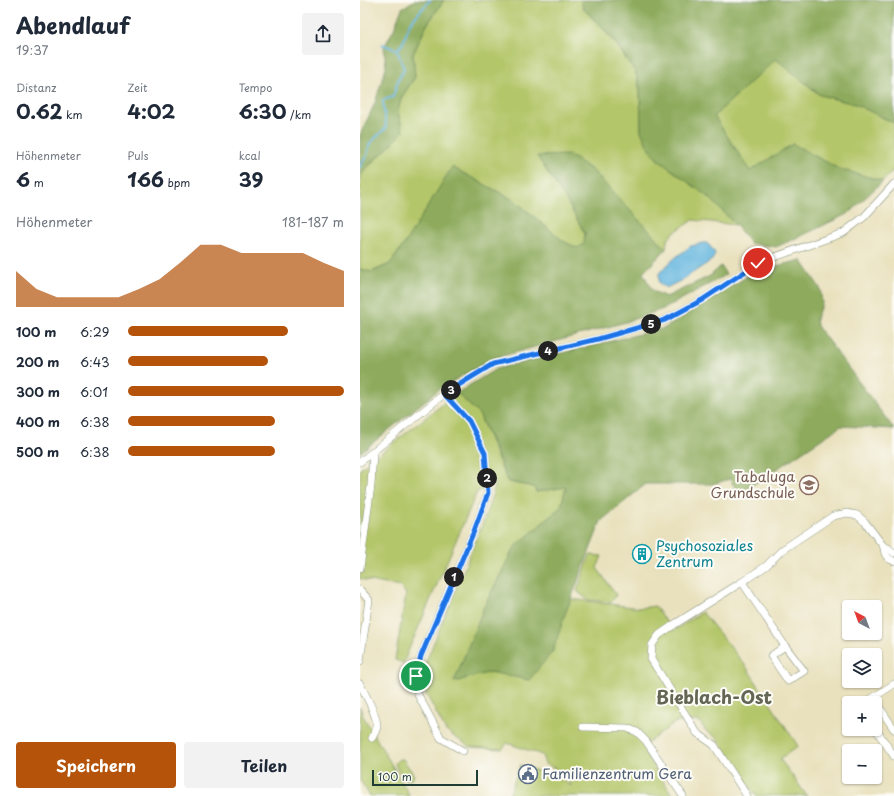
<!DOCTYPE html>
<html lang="de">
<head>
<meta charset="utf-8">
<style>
  :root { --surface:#fff; --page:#f2f2f3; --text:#1f2937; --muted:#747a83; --accent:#b45309 }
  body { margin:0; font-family:"Playpen Sans",sans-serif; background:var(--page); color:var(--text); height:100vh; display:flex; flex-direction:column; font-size:15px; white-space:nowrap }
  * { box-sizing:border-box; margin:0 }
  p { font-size:13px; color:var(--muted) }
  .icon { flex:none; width:22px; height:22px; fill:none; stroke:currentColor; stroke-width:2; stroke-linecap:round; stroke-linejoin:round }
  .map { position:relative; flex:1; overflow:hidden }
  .sheet { display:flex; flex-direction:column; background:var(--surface); width:360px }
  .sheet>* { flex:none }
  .needle { width:26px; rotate:319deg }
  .controls { position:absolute; left:482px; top:600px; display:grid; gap:8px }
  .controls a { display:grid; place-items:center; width:40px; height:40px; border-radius:4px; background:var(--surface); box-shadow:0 1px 3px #0004; font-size:20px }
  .scale { position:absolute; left:12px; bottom:10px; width:106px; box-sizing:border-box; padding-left:4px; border:2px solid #1f3d34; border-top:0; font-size:11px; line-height:14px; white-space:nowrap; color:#1f3d34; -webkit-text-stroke:3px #fdfcf7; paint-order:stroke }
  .pin { position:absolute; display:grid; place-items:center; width:34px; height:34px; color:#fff; margin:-17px; border:2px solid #fff; border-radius:50%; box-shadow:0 1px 4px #0007 }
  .km { position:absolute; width:20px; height:20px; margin:-10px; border-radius:50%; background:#222; color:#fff; font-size:11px; line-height:20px; text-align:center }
  .round { display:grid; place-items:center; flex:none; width:42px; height:42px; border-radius:4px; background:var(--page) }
  .overview { display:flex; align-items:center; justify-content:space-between; height:68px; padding:0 16px }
  h1 { font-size:22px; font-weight:700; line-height:30px }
  .figures { display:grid; grid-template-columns:repeat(3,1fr); gap:6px; height:68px; padding:4px 16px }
  .figures div { display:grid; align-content:center }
  .figures b { font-size:20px; font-weight:700 }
  .figures small { font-size:11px; font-weight:400 }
  .figures p { font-size:11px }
  .chart { height:112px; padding:8px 16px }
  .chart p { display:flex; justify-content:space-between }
  .chart svg { width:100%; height:72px; margin-top:4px; fill:var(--accent); opacity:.7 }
  .button { display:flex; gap:8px; margin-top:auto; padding:8px 16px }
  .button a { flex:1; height:46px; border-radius:4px; background:var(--accent); color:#fff; font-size:16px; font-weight:700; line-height:46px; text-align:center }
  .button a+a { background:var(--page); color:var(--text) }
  ul { padding:0 16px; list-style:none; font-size:13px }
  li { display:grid; grid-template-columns:64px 48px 1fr; align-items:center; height:30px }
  li i { height:10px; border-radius:5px; background:var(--accent) }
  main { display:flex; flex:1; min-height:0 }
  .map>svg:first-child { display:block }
</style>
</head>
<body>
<main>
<section class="sheet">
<div class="overview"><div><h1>Abendlauf</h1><p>19:37</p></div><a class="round"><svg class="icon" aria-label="share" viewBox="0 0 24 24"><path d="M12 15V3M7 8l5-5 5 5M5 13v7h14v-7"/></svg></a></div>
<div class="figures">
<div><p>Distanz</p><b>0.62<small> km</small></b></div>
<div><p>Zeit</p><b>4:02</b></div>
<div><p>Tempo</p><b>6:30<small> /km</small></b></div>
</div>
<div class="figures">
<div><p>Höhenmeter</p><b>6<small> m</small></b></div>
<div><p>Puls</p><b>166<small> bpm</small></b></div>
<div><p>kcal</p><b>39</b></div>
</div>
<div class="chart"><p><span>Höhenmeter</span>181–187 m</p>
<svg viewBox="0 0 160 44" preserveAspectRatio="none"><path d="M0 44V22L10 33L20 38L30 38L40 38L50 38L60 33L70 27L80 17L90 6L100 6L110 11L120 11L130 11L140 11L150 17L160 22V44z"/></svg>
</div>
<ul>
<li><b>100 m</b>6:29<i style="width:74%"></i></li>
<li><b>200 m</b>6:43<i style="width:65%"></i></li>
<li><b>300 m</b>6:01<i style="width:100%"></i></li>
<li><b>400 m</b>6:38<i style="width:68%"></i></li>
<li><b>500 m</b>6:38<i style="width:68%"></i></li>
</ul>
<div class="button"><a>Speichern</a><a>Teilen</a></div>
</section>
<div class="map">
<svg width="534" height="796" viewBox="0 0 534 796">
  <rect width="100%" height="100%" fill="#fdfcf7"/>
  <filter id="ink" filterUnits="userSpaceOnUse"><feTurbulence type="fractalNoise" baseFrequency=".025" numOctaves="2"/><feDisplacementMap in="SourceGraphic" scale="8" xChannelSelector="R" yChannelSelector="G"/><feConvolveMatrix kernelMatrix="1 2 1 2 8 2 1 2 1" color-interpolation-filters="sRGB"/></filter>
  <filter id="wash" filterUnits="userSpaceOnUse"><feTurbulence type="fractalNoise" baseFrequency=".012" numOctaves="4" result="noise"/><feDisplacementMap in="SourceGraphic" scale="16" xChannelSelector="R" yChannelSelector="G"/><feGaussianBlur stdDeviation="0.9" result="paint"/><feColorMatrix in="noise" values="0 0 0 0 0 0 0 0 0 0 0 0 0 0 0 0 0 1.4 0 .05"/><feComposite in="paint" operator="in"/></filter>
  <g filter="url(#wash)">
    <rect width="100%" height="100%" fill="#e9e1bd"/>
    <g fill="#b3c669" stroke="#69824e">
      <polygon points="84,0 221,0 223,8 245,31 256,44 276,73 280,90 281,131 297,159 351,199 376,225 333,220 313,233 307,241 306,249 232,170 209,155 209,205 225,234 225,244 217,249 203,241 154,200 47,240 30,264 11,272 0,269 0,177 3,172 27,148 43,131 38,112 41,98 55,77 53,54 67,25"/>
      <polygon points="416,58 460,95 495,104 534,123 534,170 523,181 479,169 433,144 390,172 354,116"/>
      <polygon points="97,393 119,414 148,482 174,487 176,492 206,487 201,507 154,548 124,607 95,681 131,672 169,680 206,611 211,599 280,608 295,606 313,631 342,612 385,665 438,746 420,759 447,796 396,796 357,738 346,731 339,721 316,722 286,744 290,751 286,754 313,796 149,796 160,765 201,779 211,786 210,782 201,771 185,764 182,755 147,743 142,749 110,747 86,731 65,692 63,669 125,518 136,483 117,492 43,663 35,660 46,594 41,587 0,579 0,469"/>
      <polygon points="230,555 242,556 237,568 256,595 251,602 228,600 217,591"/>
      <polygon points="0,707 3,716 50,796 10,796 0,780"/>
      <path d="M39,759h4l11,16 -2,4 -4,1c-7,-5 -11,-9 -13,-17z"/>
    </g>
    <g fill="#8eab5d" stroke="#567448">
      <path d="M55,0h29l-18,26 -13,28 2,23 -14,21 -3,14 5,19c-5,6 -11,13 -17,19 -9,8 -20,16 -26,27v-42l15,-32 11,-36 -2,-20 10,-18 8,-21z"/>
      <polygon points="221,0 534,0 534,123 495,104 460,95 416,59 354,116 390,171 433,144 479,169 523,181 489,213 454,230 416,247 390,243 375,224 351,199 297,159 287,145 281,131 280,90 276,73 256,44 245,31 223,8"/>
      <polygon points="209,155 232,170 306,249 283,273 293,291 306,297 350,276 361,266 366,275 303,309 266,322 131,359 81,388 0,453 0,269 12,272 30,264 47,240 92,167 154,200 203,241 217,248 224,244 225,233 209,205 177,156"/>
      <polygon points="441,260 460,288 462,303 456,318 457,326 534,429 481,426 379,494 370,479 352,484 286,484 241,521 211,599 206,611 193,651 169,680 131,672 94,682 124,607 154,548 201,507 206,487 176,492 174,487 147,481 135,449 119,414 97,393 136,369 305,328 388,276 401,267 408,268"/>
    </g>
    <polygon fill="#63b5de" stroke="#417989" points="343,243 347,243 354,251 355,255 352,260 322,280 306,288 299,283 299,273 316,257 331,246"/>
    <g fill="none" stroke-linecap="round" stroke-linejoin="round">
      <g stroke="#63b5de" stroke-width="2">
        <polyline points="22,44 37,50"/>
        <path d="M0,167l7,-12 3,-12 16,-15c0,-9 -3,-18 -3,-28l10,-3 5,-17 6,-11 -7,-19 6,-7 7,-20 20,-23"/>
      </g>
    </g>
  </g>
  <g filter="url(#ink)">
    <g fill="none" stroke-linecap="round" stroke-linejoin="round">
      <g stroke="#848f78" stroke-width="8">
        <g id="minor">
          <polyline points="84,394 109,421 125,453 128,493 114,531 61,656 56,676 58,695 81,738 103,751"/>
          <polyline points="0,462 84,394 133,364 238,339 305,320 342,300 398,263 483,233 504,217 534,184"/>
          <polyline points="524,547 528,548 534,553"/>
          <polyline points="0,568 11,485 13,452"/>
          <polyline points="382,582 425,646 444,671 428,681 411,656 425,646"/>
          <polyline points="0,590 9,600 0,661"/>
          <path d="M0,684c5,10 17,31 17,42 0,4 -3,8 -5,12"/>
          <polyline points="513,698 534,729"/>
          <polyline points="505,703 534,684"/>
          <polyline points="223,727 267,728 277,732 286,741 323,796"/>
          <polyline points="515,728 534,756"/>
          <path d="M387,796l-33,-51 -17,-12 -46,-74 1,-14 7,-10 16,-11 67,-42 24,-16 16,-16 51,-34 14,-3 10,2 8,7 19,25c0,7 3,12 10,14"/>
        </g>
      </g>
      <use href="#minor" stroke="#fff" stroke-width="7"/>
    </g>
  </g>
  <g fill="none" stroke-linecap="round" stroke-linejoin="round" filter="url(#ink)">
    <g stroke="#fff" stroke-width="8">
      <polyline id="route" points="56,676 61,656 114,531 128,493 125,453 109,421 84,394 133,364 238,339 305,320 342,300 398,263"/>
    </g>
    <use href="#route" stroke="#1a73e8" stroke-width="5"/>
  </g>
  <defs>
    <g id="school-ring" transform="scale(1)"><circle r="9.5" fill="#fdfcf7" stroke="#8d6e63" stroke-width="1.5"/><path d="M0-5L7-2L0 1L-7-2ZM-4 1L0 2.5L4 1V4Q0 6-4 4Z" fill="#8d6e63"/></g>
    <g id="building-ring" transform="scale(1)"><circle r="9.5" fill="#fdfcf7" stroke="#0f9aa8" stroke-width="1.5"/><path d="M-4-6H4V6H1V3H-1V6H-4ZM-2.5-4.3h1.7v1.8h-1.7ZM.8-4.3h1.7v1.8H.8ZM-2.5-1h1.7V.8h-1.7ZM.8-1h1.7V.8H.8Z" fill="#0f9aa8"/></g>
    <g id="civic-ring" transform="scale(1)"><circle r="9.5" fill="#fdfcf7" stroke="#5c6f8a" stroke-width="1.5"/><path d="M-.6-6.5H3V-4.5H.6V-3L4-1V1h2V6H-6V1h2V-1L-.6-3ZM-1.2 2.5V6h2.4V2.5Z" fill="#5c6f8a"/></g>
  </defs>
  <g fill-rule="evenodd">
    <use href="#school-ring" x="449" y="485"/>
    <use href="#building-ring" x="282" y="554"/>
    <use href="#civic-ring" x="168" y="774"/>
  </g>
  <g text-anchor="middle" stroke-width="4" stroke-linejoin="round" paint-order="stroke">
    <g font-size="14" fill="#785e54" stroke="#fdfcf7" text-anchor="end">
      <text x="435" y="482">Tabaluga<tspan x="435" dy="16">Grundschule</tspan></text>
    </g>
    <g font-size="14" fill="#0d838f" stroke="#fdfcf7" text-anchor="start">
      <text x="296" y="551">Psychosoziales<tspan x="296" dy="16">Zentrum</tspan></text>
    </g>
    <g font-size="14" fill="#4e5e75" stroke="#fdfcf7" text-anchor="start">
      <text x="182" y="779">Familienzentrum Gera</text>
    </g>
    <g font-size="18" font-weight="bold" fill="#636654" stroke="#fdfcf7">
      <text x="354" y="704">Bieblach-Ost</text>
    </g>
  </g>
</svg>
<div class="controls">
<a><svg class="needle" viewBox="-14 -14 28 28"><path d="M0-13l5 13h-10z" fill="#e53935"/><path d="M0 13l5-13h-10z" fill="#747a83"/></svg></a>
<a><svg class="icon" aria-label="layers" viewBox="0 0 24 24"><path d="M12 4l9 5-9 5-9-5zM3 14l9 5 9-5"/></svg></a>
<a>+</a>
<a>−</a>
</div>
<div class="scale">100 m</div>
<div class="pin" style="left:56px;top:676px;background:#1e9e55"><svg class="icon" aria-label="arrive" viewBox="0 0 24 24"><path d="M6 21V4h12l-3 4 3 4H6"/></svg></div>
<div class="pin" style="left:398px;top:263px;background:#d93025"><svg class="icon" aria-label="check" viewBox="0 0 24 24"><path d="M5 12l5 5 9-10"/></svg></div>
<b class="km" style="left:94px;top:577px">1</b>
<b class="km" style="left:127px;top:478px">2</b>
<b class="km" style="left:91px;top:390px">3</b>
<b class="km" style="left:188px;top:351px">4</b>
<b class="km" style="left:291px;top:324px">5</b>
</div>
</main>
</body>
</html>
